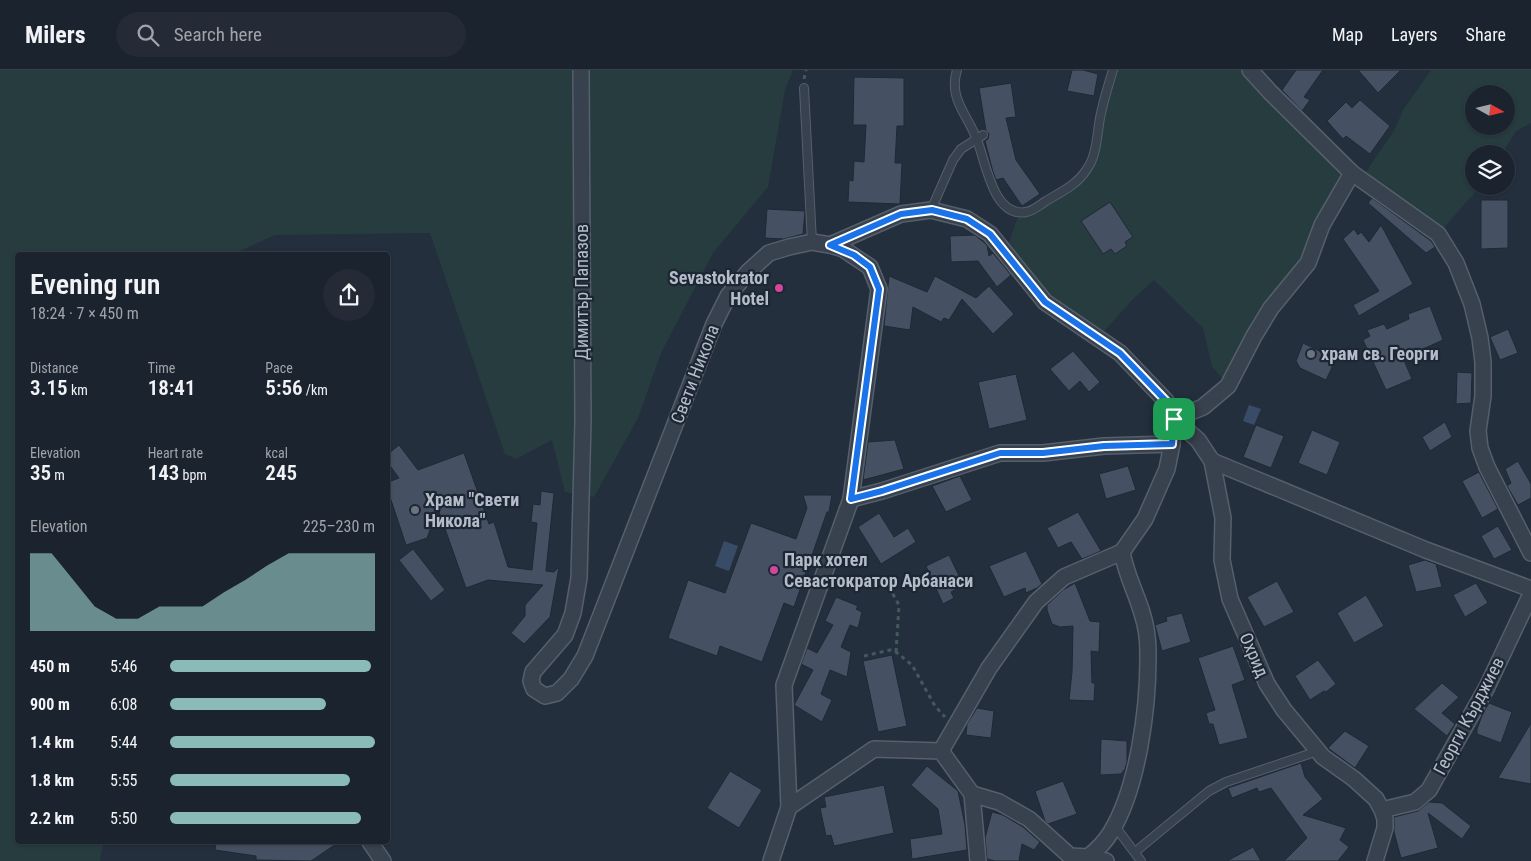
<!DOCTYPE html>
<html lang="en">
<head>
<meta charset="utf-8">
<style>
  :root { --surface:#1b232e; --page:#242b36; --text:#f1f3f6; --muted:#a0a4aa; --line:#39404a; --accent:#8bbbb9 }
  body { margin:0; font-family:"Roboto Condensed",sans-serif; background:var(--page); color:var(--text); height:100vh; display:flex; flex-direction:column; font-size:19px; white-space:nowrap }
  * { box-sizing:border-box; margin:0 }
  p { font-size:16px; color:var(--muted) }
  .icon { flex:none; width:28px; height:28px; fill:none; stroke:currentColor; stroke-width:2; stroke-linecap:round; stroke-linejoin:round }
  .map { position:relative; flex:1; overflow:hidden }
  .side { position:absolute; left:15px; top:182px; width:375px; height:592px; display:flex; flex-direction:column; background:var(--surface); border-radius:5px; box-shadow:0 1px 4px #0004,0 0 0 1px var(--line) }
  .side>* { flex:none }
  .needle { width:32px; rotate:98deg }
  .buttons { position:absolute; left:1465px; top:15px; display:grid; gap:10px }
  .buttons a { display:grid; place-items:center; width:50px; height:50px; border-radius:50%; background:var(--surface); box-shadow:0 1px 4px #0004,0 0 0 1px var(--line); font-size:25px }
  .pin { position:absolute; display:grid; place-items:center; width:42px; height:42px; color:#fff; margin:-21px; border-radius:10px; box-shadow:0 2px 8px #0006 }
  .round { display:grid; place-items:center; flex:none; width:52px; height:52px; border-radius:26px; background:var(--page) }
  .head { display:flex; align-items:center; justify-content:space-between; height:85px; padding:0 15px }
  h1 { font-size:28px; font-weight:600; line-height:38px }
  .stats { display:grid; grid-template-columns:repeat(3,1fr); gap:8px; height:85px; padding:5px 15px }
  .stats div { display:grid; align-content:center }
  .stats b { font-size:21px; font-weight:600 }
  .stats small { font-size:14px; font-weight:400 }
  .stats p { font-size:14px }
  .chart { height:140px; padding:10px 15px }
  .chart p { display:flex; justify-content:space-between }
  .chart svg { width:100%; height:90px; margin-top:5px; fill:var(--accent); opacity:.7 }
  ul { padding:0 15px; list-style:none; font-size:16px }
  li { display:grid; grid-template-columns:80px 60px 1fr; align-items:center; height:38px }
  li i { height:12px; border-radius:6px; background:var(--accent) }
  header { display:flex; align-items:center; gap:30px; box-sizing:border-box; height:70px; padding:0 25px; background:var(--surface); border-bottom:1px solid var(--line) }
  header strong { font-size:24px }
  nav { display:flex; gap:28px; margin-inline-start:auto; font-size:18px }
  .search { width:350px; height:45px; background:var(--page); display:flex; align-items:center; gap:12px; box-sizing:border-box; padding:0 18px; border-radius:28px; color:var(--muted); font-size:19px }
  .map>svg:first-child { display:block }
</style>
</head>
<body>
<header>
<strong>Milers</strong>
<div class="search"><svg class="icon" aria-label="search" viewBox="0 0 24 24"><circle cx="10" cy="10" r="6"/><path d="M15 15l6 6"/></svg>Search here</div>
<nav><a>Map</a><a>Layers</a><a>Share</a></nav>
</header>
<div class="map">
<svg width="1531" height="791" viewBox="0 0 1531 791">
  <rect width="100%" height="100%" fill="#242f3e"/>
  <g fill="#263c3f" fill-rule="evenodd">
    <polygon points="0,0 793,0 785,20 768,117 713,183 661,283 638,348 594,427 565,422 552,370 516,389 505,384 430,163 275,165 231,185 18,185 18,772 103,773 100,791 0,791"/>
    <polygon points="1113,0 1250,0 1352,103 1228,316 1212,296 1203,258 1154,210 1135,227 1098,268 1045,232 1006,182 1019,143 1075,114 1088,98"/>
    <path d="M1431,0h100v53l-15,8 -14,23h-28v32h7l-43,48 -77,-55 34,-50 8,-19zM1474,24h32v32h-32z"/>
  </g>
  <g fill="#394c67">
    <polygon points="1249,335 1261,339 1254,355 1243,351"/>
    <polygon points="724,471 738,476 729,501 715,496"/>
  </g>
  <g fill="#455162" stroke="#1f2835">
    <polygon points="1072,0 1083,0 1098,4 1094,26 1067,21"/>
    <polygon points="1296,0 1323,0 1304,27 1310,30 1302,41 1282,20"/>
    <polygon points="1358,0 1401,0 1378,23"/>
    <polygon points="854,7 904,8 904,56 897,56 895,93 902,93 900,134 848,132 849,110 853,111 854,91 864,92 866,55 853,55"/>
    <polygon points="1011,13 1016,47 1006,48 1016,90 1040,124 1022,136 1003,108 996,110 993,102 985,71 988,69 989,64 986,61 979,18"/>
    <polygon points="1360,30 1390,56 1370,84 1346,66 1343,69 1327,51 1346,32 1352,38"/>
    <polygon points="1372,128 1431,171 1435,177 1426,183 1368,133"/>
    <polygon points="1481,130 1508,130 1508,178 1481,179"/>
    <polygon points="1110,132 1133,167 1125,172 1127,176 1115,184 1111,179 1103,184 1081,151"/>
    <polygon points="767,139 805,141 803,164 784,169 765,168"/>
    <polygon points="1381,155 1413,214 1359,246 1353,235 1379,221 1343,169 1354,159 1358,165 1361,162 1369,172"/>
    <polygon points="975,165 987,175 989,186 993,183 1011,205 997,217 978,191 951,192 950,166"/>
    <polygon points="889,206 927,222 935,206 976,228 989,216 1014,244 993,264 962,229 949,250 944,248 941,252 913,237 910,260 884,256"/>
    <polygon points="1430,236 1443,270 1403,288 1412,309 1386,320 1363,270 1370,266 1367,260 1384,254 1387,259 1409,249 1408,244"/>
    <polygon points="1508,259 1518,283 1500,290 1490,267"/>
    <polygon points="1303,273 1336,289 1326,310 1300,298 1296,291"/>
    <polygon points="1073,281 1100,312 1089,322 1080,311 1069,321 1050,299"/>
    <polygon points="1457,302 1472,303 1471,333 1456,334"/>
    <polygon points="1016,304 1027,350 989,359 978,312"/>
    <polygon points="1445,352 1452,367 1430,381 1422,367"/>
    <polygon points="1256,355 1284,366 1271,398 1243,387"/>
    <polygon points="1312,360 1340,372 1327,405 1298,393"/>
    <polygon points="895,370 904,399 863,410 868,372"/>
    <polygon points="399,375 418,400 464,383 489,454 494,452 508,497 532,500 537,453 531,452 533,434 540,435 541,421 554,423 546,501 554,502 559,497 550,547 524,574 511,563 525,546 525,535 543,515 488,510 466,518 438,439 427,468 406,475 388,421 388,412 399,408 388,393 388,384"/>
    <polygon points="1518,391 1531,414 1531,428 1518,435 1507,416 1511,413 1505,399"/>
    <polygon points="1128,396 1136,420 1106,429 1099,404"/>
    <polygon points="1479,402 1498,439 1482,448 1462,411"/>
    <polygon points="960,406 972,430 946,442 932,416"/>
    <polygon points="803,425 832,425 829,442 827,442 794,537 784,533 762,592 720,576 717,586 668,568 688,510 725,523 751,453 796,469 807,438"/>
    <polygon points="1078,442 1101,481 1082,489 1071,472 1058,478 1047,458"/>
    <polygon points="879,443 894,467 908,458 916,472 881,494 858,457"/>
    <polygon points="1498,456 1512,480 1494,489 1481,466"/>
    <polygon points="413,479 445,520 431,531 399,490"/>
    <polygon points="1026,481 1042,514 1037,518 1026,523 1025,518 1004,527 989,496"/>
    <polygon points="949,485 960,508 953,511 957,519 951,522 954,528 943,534 926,496"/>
    <polygon points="1425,490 1436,494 1442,517 1416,522 1408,495"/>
    <polygon points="1277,511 1294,542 1264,557 1247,527"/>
    <polygon points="1075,513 1090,551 1100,552 1099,582 1091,581 1092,613 1095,613 1094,631 1069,630 1072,602 1073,556 1060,557 1052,554 1047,540 1047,535 1063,520"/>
    <polygon points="1476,513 1488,533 1465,547 1453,525"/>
    <polygon points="1366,525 1384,556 1354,573 1337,543"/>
    <polygon points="836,527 858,536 856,539 862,542 858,558 850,555 841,577 851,582 847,607 830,600 821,624 832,630 822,652 794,635 813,600 801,594 807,578 817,583 833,555 825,551"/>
    <polygon points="1182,543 1191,572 1162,581 1155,555 1167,551 1166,547"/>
    <polygon points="1233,576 1245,610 1232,615 1248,668 1219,675 1213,654 1209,654 1206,643 1215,640 1198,588"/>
    <polygon points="892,585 907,656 878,662 863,591"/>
    <polygon points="1318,590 1336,614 1326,622 1324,621 1310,630 1295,606"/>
    <polygon points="1442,613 1459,627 1442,643 1455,654 1447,666 1414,639"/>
    <polygon points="1489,633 1512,642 1501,673 1477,664 1477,659 1483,643"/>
    <polygon points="977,638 994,641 991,668 966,665 967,654"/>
    <polygon points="1531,653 1531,714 1498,708"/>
    <polygon points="1345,661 1369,676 1355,698 1328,678"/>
    <polygon points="1101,669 1127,671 1127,692 1125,699 1121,704 1100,705"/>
    <polygon points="1301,693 1305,707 1323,729 1303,745 1346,758 1340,770 1349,777 1338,791 1284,791 1307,768 1271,718 1259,722 1257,718 1232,728 1228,718"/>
    <polygon points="927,696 958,721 965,755 967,780 912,789 910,769 942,764 938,739 911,715"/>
    <polygon points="730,701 762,720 739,758 707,738"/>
    <polygon points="1063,711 1077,744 1048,754 1045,751 1035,721"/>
    <polygon points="884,715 894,763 834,776 831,765 826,766 820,738 826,737 824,727"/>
    <polygon points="1429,732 1442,733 1471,756 1462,769 1428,743 1438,778 1401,788 1394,762 1394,747 1418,741"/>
    <polygon points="992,742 1003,745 1023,757 1040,772 1034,780 1022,774 1019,791 995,791 987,789 985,768"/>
    <polygon points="216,772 339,772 311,791 256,790 256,786 215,780"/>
    <polygon points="1253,777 1261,791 1227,791"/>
  </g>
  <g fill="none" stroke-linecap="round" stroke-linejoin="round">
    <g stroke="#565f6c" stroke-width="10">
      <g id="service">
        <path d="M957,0c-9,29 11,45 20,70 9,22 16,78 49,72 7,-1 14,-7 20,-11 15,-9 31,-16 41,-32 10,-14 10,-35 13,-51 3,-16 8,-32 13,-48"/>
        <polyline points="804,18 812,172"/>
        <polyline points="931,140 953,90 961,79 983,65"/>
        <polyline points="1114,755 1141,791"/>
        <polyline points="1135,782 1209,721 1226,712 1318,681"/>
      </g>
    </g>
    <g stroke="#565f6c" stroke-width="18">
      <g id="minor">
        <polyline points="581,0 583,351 579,508 573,543 565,565 533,602 531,611 534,619 545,626 557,623 571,609 585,586 714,254 728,226 748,202 769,183 789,177 812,172 830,175 843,179 870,197 879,219 851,429 784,615 789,737 771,791"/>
        <polyline points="1250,0 1270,22 1352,103 1438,164 1456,193 1472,234 1480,268 1483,292 1483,326 1478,361 1480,378 1487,397 1531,483"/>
        <path d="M830,175l71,-31 30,-4 36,9 23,15 55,68 75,51 46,48 8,18 -2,25 -5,25 -22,50 -23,33c5,29 22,54 25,84 1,7 1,15 1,22 0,52 -10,129 -37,174 -6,10 -14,18 -23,25"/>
        <polyline points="1174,349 1198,370 1212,391 1223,448 1222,490 1230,529 1267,614 1284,640 1323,687 1354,709 1376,729 1382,740 1385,749 1385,758 1375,791"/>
        <polyline points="1174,349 1203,337 1228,316 1254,266 1271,238 1308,193 1322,155 1352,103"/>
        <polyline points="1212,391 1426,480 1531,519"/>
        <polyline points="851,429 882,421 1000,383 1043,383 1104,376 1172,374"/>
        <polyline points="941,681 989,598 1036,532 1064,507 1122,482"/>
        <polyline points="972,724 978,791"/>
        <polyline points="789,737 874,679 941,681 972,724 999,732 1029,749 1070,786 1088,787 1106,791"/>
        <polyline points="1382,740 1415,732 1429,720 1487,617 1531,524"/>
        <polyline points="370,772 383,791"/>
      </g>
    </g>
    <g stroke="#44595c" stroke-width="3" stroke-dasharray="4 4" stroke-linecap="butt">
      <polyline points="804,9 806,0"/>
      <polyline points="896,582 899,535 889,517 897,513"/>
      <polyline points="864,586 890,580 896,582 912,595 935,636 945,647"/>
    </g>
    <use href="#service" stroke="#38414e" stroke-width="8"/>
    <use href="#minor" stroke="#38414e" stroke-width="15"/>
  </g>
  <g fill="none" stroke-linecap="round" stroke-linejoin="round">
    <g stroke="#fff" stroke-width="10">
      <polygon id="route" points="932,140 967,149 990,164 1045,232 1120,283 1166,331 1174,349 1172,374 1104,376 1043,383 1000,383 882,421 851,429 879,219 870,197 854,185 830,175 901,144"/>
    </g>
    <use href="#route" stroke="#1a73e8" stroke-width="6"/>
  </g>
  <g fill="#d1479c" stroke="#1d2633" stroke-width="2">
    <circle cx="779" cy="218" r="5"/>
    <circle cx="774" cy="500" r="5"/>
  </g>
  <g fill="#6b7280" stroke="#1d2633" stroke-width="2">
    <circle cx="1311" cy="284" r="5"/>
    <circle cx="415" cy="440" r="5"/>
  </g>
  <g text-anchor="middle" stroke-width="4.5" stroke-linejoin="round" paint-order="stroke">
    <g font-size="18" font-weight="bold" fill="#b4bcc9" stroke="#1d2633" text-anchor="start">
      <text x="769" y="214" text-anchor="end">Sevastokrator<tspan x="769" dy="21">Hotel</tspan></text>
      <text x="1321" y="290">храм св. Георги</text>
      <text x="425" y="436">Храм "Свети<tspan x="425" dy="21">Никола"</tspan></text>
      <text x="784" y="496">Парк хотел<tspan x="784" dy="21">Севастократор Арбанаси</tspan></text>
    </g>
    <g font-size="18" fill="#b4bcc9" stroke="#1d2633">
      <text transform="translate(582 222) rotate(-90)" y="6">Димитър Папазов</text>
      <text transform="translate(695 304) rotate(-69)" y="6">Свети Никола</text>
      <text transform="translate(1254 585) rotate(66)" y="6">Охрид</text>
      <text transform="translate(1469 646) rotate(-62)" y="6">Георги Кърджиев</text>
    </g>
  </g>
</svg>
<div class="buttons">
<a><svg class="needle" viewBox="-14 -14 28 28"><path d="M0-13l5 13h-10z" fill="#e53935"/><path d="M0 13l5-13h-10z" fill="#a0a4aa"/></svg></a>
<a><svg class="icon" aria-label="layers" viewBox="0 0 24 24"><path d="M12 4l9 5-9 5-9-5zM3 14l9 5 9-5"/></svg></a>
</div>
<div class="pin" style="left:1174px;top:349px;background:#1e9e55"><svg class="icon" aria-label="arrive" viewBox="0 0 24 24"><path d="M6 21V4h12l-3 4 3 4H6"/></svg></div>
<section class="side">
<div class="head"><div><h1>Evening run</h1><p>18:24 · 7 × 450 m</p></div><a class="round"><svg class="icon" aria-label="share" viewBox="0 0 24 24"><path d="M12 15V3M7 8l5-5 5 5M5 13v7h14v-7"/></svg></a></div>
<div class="stats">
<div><p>Distance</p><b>3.15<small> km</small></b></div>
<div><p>Time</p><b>18:41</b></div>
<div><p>Pace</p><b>5:56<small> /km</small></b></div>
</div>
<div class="stats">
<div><p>Elevation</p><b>35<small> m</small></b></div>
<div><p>Heart rate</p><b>143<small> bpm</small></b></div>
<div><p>kcal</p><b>245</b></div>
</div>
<div class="chart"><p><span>Elevation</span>225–230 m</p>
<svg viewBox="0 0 160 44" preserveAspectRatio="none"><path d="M0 44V6L10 6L20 19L30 32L40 38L50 38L60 32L70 32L80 32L90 25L100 19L110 12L120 6L130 6L140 6L150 6L160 6V44z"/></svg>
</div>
<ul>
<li><b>450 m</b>5:46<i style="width:98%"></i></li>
<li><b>900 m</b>6:08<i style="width:76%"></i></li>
<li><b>1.4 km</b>5:44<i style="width:100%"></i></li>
<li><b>1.8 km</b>5:55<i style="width:88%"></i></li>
<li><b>2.2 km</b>5:50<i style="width:93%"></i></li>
</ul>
</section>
</div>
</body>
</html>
